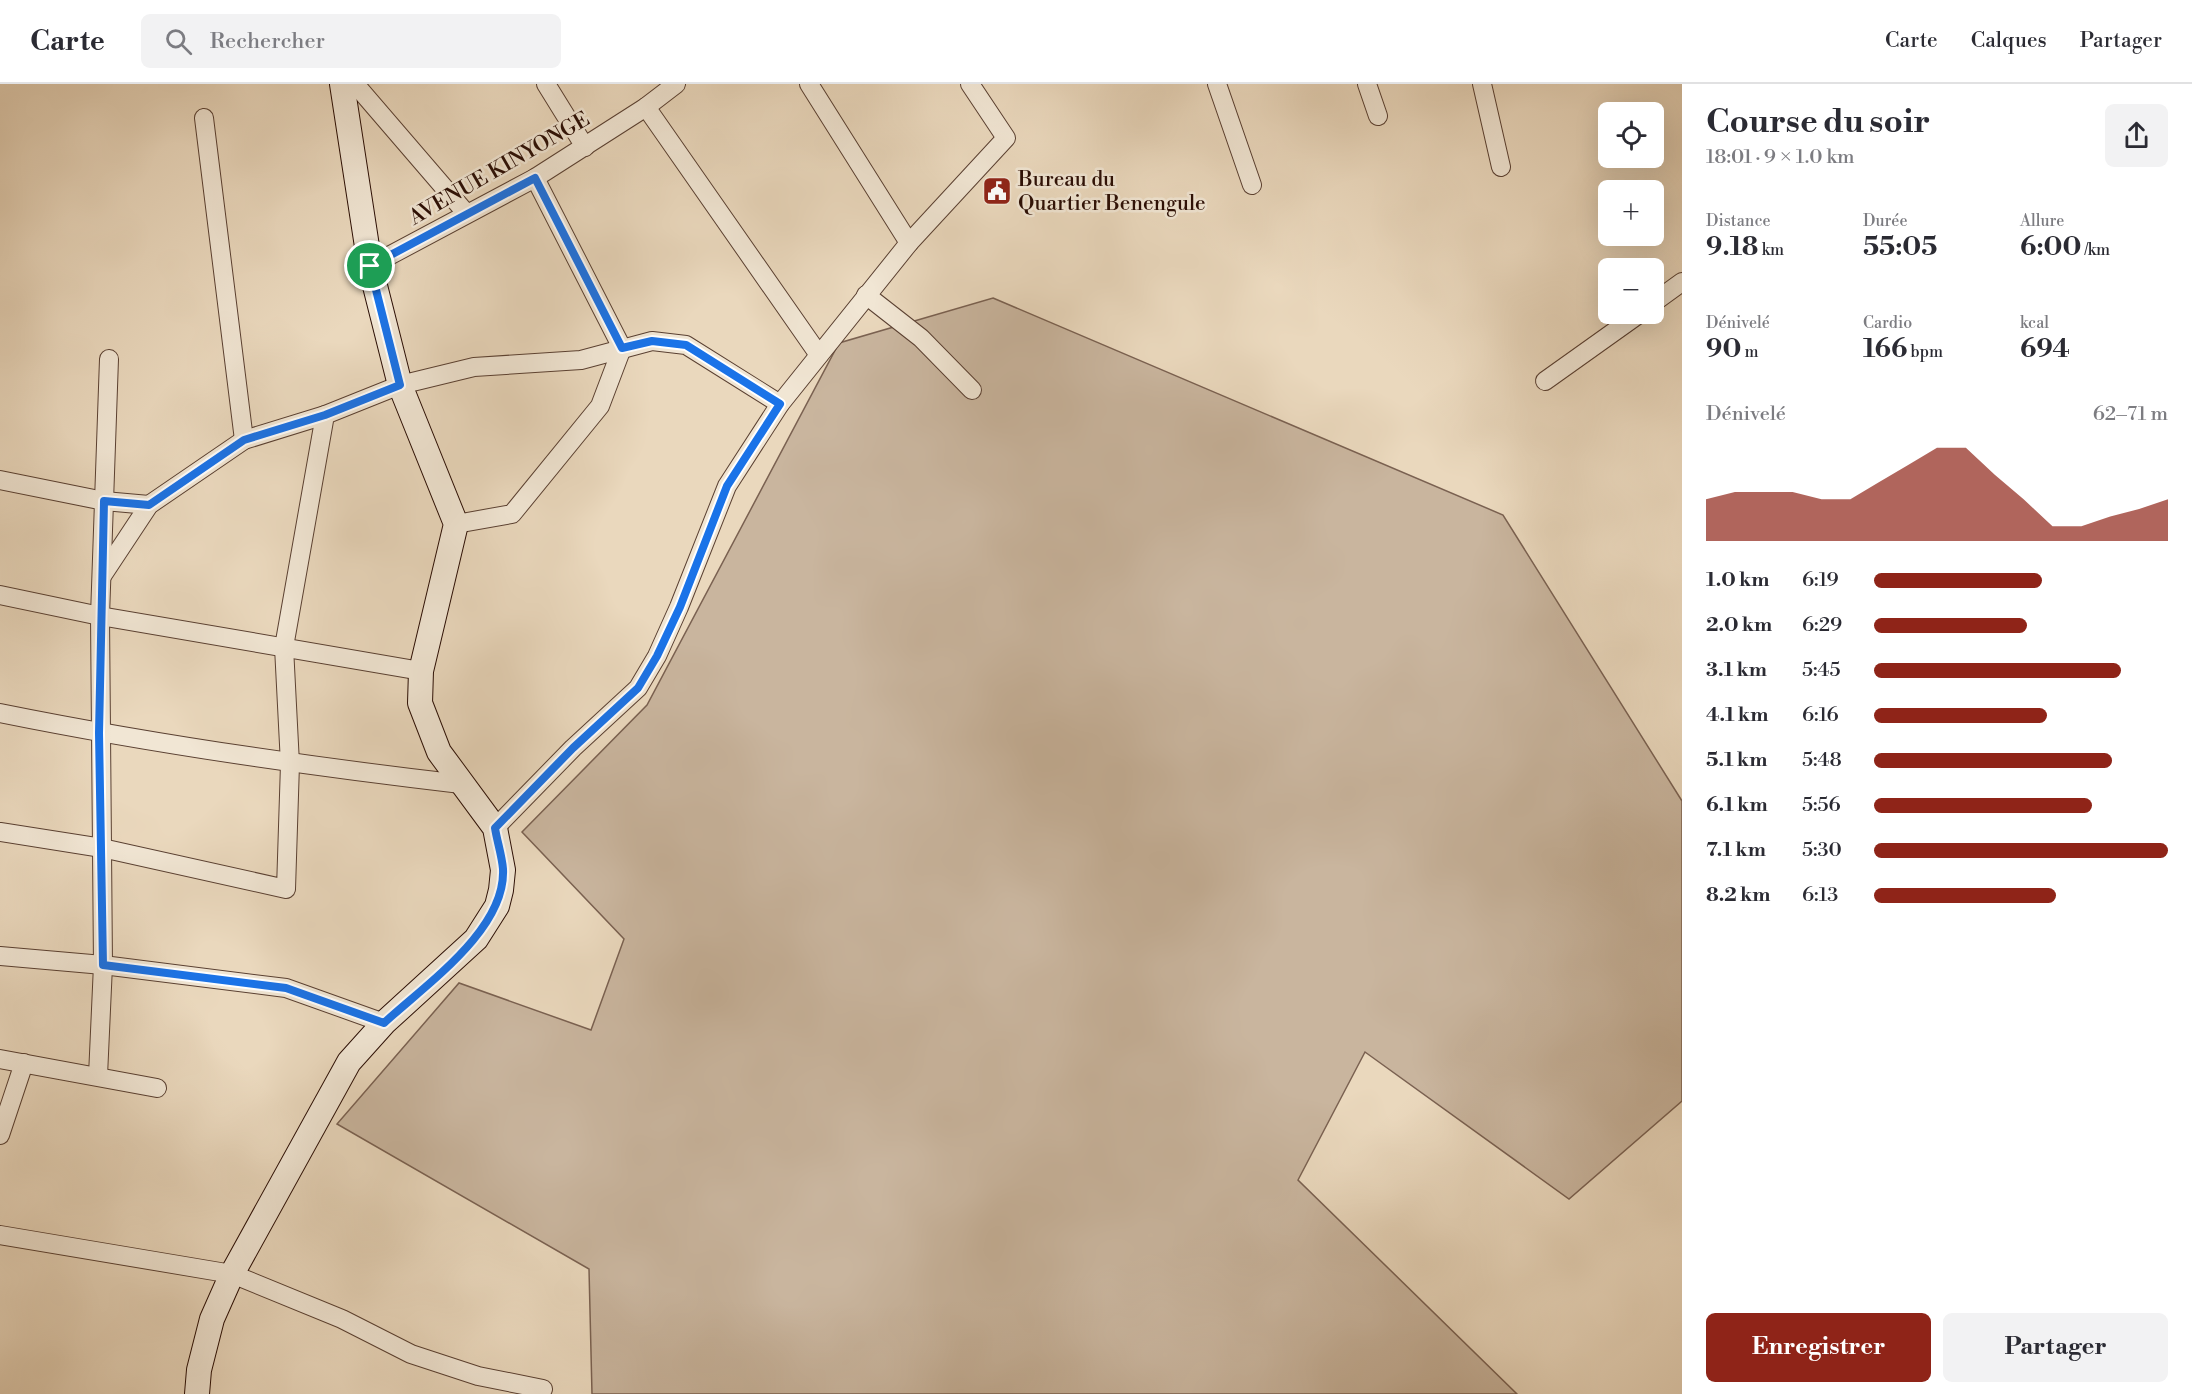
<!DOCTYPE html>
<html lang="fr">
<head>
<meta charset="utf-8">
<style>
  :root { --surface:#fff; --page:#f2f2f3; --text:#2b2b33; --muted:#7c7c81; --line:#e1e1e2; --accent:#8f2418 }
  body { margin:0; font-family:"Libre Bodoni",serif; background:var(--page); color:var(--text); height:100vh; display:flex; flex-direction:column; font-size:22px; white-space:nowrap }
  * { box-sizing:border-box; margin:0 }
  p { font-size:20px; color:var(--muted) }
  .icon { flex:none; width:33px; height:33px; fill:none; stroke:currentColor; stroke-width:2; stroke-linecap:round; stroke-linejoin:round }
  .map { position:relative; flex:1; overflow:hidden }
  .side { display:flex; flex-direction:column; background:var(--surface); width:510px }
  .side>* { flex:none }
  .tools { position:absolute; left:1598px; top:18px; display:grid; gap:12px }
  .tools a { display:grid; place-items:center; width:66px; height:66px; border-radius:9px; background:var(--surface); box-shadow:0 6px 24px #0002; font-size:30px }
  .pin { position:absolute; display:grid; place-items:center; width:51px; height:51px; color:#fff; margin:-26px; border:3px solid #fff; border-radius:50%; box-shadow:0 2px 6px #0007 }
  .round { display:grid; place-items:center; flex:none; width:63px; height:63px; border-radius:9px; background:var(--page) }
  .headline { display:flex; align-items:center; justify-content:space-between; height:102px; padding:0 24px }
  h1 { font-size:33px; font-weight:700; line-height:45px }
  .figures { display:grid; grid-template-columns:repeat(3,1fr); gap:9px; height:102px; padding:6px 24px }
  .figures div { display:grid; align-content:center }
  .figures b { font-size:26px; font-weight:700 }
  .figures small { font-size:16px; font-weight:400 }
  .figures p { font-size:16px }
  .chart { height:168px; padding:12px 24px }
  .chart p { display:flex; justify-content:space-between }
  .chart svg { width:100%; height:108px; margin-top:6px; fill:var(--accent); opacity:.7 }
  .button { display:flex; gap:12px; margin-top:auto; padding:12px 24px }
  .button a { flex:1; height:69px; border-radius:9px; background:var(--accent); color:#fff; font-size:24px; font-weight:700; line-height:69px; text-align:center }
  .button a+a { background:var(--page); color:var(--text) }
  ul { padding:0 24px; list-style:none; font-size:20px }
  li { display:grid; grid-template-columns:96px 72px 1fr; align-items:center; height:45px }
  li i { height:15px; border-radius:8px; background:var(--accent) }
  header { display:flex; align-items:center; gap:36px; box-sizing:border-box; height:84px; padding:0 30px; background:var(--surface); border-bottom:2px solid var(--line) }
  header strong { font-size:28px }
  nav { display:flex; gap:33px; margin-inline-start:auto; font-size:21px }
  .search { width:420px; height:54px; background:var(--page); display:flex; align-items:center; gap:15px; box-sizing:border-box; padding:0 21px; border-radius:9px; color:var(--muted); font-size:22px }
  main { display:flex; flex:1; min-height:0 }
  .map>svg:first-child { display:block }
</style>
</head>
<body>
<header>
<strong>Carte</strong>
<div class="search"><svg class="icon" aria-label="search" viewBox="0 0 24 24"><circle cx="10" cy="10" r="6"/><path d="M15 15l6 6"/></svg>Rechercher</div>
<nav><a>Carte</a><a>Calques</a><a>Partager</a></nav>
</header>
<main>
<div class="map">
<svg width="1682" height="1310" viewBox="0 0 1682 1310">
  <rect width="100%" height="100%" fill="#ead8bd"/>
  <filter id="stains"><feTurbulence type="fractalNoise" baseFrequency=".00333" numOctaves="4"/><feColorMatrix values="0 0 0 0 .2 0 0 0 0 .09 0 0 0 0 .02 0 0 0 .5 -.17"/></filter>
  <radialGradient id="worn" r=".72"><stop offset=".6" stop-color="#630" stop-opacity="0"/><stop offset="1" stop-color="#630" stop-opacity=".3"/></radialGradient>
  <polygon fill="#c9b59e" stroke="#7a6151" stroke-width="1.5" points="993,214 1503,431 1682,717 1682,1017 1569,1115 1365,968 1298,1096 1517,1310 592,1310 589,1185 337,1040 459,899 591,946 624,855 522,748 647,621 839,259"/>
  <g fill="none" stroke-linecap="round" stroke-linejoin="round">
    <g stroke="#5a4032" stroke-width="20">
      <g id="street">
        <polyline points="355,0 466,129"/>
        <polyline points="546,0 585,63"/>
        <polyline points="809,0 909,159"/>
        <polyline points="1217,0 1252,101"/>
        <polyline points="1367,0 1378,32"/>
        <polyline points="1482,0 1501,83"/>
        <polyline points="646,23 819,271"/>
        <polyline points="204,34 244,356"/>
        <polyline points="370,182 535,94 646,23 676,0"/>
        <polyline points="866,211 921,254 972,306"/>
        <polyline points="1653,219 1682,198"/>
        <polyline points="1545,297 1639,230"/>
        <polyline points="0,396 104,417 149,421"/>
        <polyline points="456,440 512,430 600,322 622,264 535,94"/>
        <polyline points="102,492 149,421 244,356 325,331"/>
        <polyline points="0,511 100,532 421,587"/>
        <path d="M0,629c153,31 306,53 461,71"/>
        <polyline points="495,744 573,664 638,604 657,572 679,523 727,402 780,320 909,159 1006,54 970,0"/>
        <polyline points="0,748 102,764 286,805 290,680 284,563 325,331 400,301 474,283 581,276 652,257 686,261 780,320"/>
        <polyline points="0,872 103,881 286,904 384,939"/>
        <polyline points="0,975 157,1004"/>
        <polyline points="98,992 103,881 100,532 109,275"/>
        <polyline points="0,1051 24,979"/>
        <polyline points="0,1151 232,1190 342,1235 411,1270 478,1292 543,1305"/>
      </g>
    </g>
    <g stroke="#2a0d04" stroke-width="26">
      <polyline id="secondary" points="197,1310 199,1286 212,1235 232,1190 349,978 384,939 476,855 497,822 501,806 503,786 495,744 439,668 420,619 421,587 456,440 400,301 370,182 342,0"/>
    </g>
    <use href="#street" stroke="#f1e6d4" stroke-width="18"/>
    <use href="#secondary" stroke="#f1e6d4" stroke-width="24"/>
  </g>
  <g fill="none" stroke-linecap="round" stroke-linejoin="round">
    <g stroke="#fff" stroke-width="12">
      <path id="route" d="M535,94l87,170 30,-7 34,4 94,59 -53,82 -47,121 -23,49 -19,32 -65,60 -78,80c2,13 7,28 8,41 3,61 -78,116 -119,154l-98,-35 -183,-23 -4,-232 5,-232 45,4 95,-65 81,-25 75,-30 -30,-119z"/>
    </g>
    <use href="#route" stroke="#1a73e8" stroke-width="8"/>
  </g>
  <defs>
    <g id="civic-square" transform="scale(1.5)"><rect x="-9" y="-9" width="18" height="18" rx="4" fill="#8f2418" stroke="#f1e6d4"/><path d="M-.6-6.5H3V-4.5H.6V-3L4-1V1h2V6H-6V1h2V-1L-.6-3ZM-1.2 2.5V6h2.4V2.5Z" fill="#fff"/></g>
  </defs>
  <g fill-rule="evenodd">
    <use href="#civic-square" x="997" y="107"/>
  </g>
  <g text-anchor="middle" stroke-width="5" stroke-linejoin="round" paint-order="stroke">
    <g font-size="21" fill="#2a0d04" stroke="#f1e6d4">
      <text transform="translate(499 84) rotate(-30)" y="7">AVENUE KINYONGE</text>
    </g>
    <g font-size="21" fill="#2a0d04" stroke="#f1e6d4" text-anchor="start">
      <text x="1018" y="102">Bureau du<tspan x="1018" dy="24">Quartier Benengule</tspan></text>
    </g>
  </g>
  <rect width="100%" height="100%" filter="url(#stains)"/>
  <rect width="100%" height="100%" fill="url(#worn)"/>
</svg>
<div class="tools">
<a><svg class="icon" aria-label="locate" viewBox="0 0 24 24"><circle cx="12" cy="12" r="6"/><path d="M12 2v4M12 18v4M2 12h4M18 12h4"/></svg></a>
<a>+</a>
<a>−</a>
</div>
<div class="pin" style="left:370px;top:182px;background:#1e9e55"><svg class="icon" aria-label="arrive" viewBox="0 0 24 24"><path d="M6 21V4h12l-3 4 3 4H6"/></svg></div>
</div>
<section class="side">
<div class="headline"><div><h1>Course du soir</h1><p>18:01 · 9 × 1.0 km</p></div><a class="round"><svg class="icon" aria-label="share" viewBox="0 0 24 24"><path d="M12 15V3M7 8l5-5 5 5M5 13v7h14v-7"/></svg></a></div>
<div class="figures">
<div><p>Distance</p><b>9.18<small> km</small></b></div>
<div><p>Durée</p><b>55:05</b></div>
<div><p>Allure</p><b>6:00<small> /km</small></b></div>
</div>
<div class="figures">
<div><p>Dénivelé</p><b>90<small> m</small></b></div>
<div><p>Cardio</p><b>166<small> bpm</small></b></div>
<div><p>kcal</p><b>694</b></div>
</div>
<div class="chart"><p><span>Dénivelé</span>62–71 m</p>
<svg viewBox="0 0 160 44" preserveAspectRatio="none"><path d="M0 44V27L10 24L20 24L30 24L40 27L50 27L60 20L70 13L80 6L90 6L100 17L110 27L120 38L130 38L140 34L150 31L160 27V44z"/></svg>
</div>
<ul>
<li><b>1.0 km</b>6:19<i style="width:57%"></i></li>
<li><b>2.0 km</b>6:29<i style="width:52%"></i></li>
<li><b>3.1 km</b>5:45<i style="width:84%"></i></li>
<li><b>4.1 km</b>6:16<i style="width:59%"></i></li>
<li><b>5.1 km</b>5:48<i style="width:81%"></i></li>
<li><b>6.1 km</b>5:56<i style="width:74%"></i></li>
<li><b>7.1 km</b>5:30<i style="width:100%"></i></li>
<li><b>8.2 km</b>6:13<i style="width:62%"></i></li>
</ul>
<div class="button"><a>Enregistrer</a><a>Partager</a></div>
</section>
</main>
</body>
</html>
